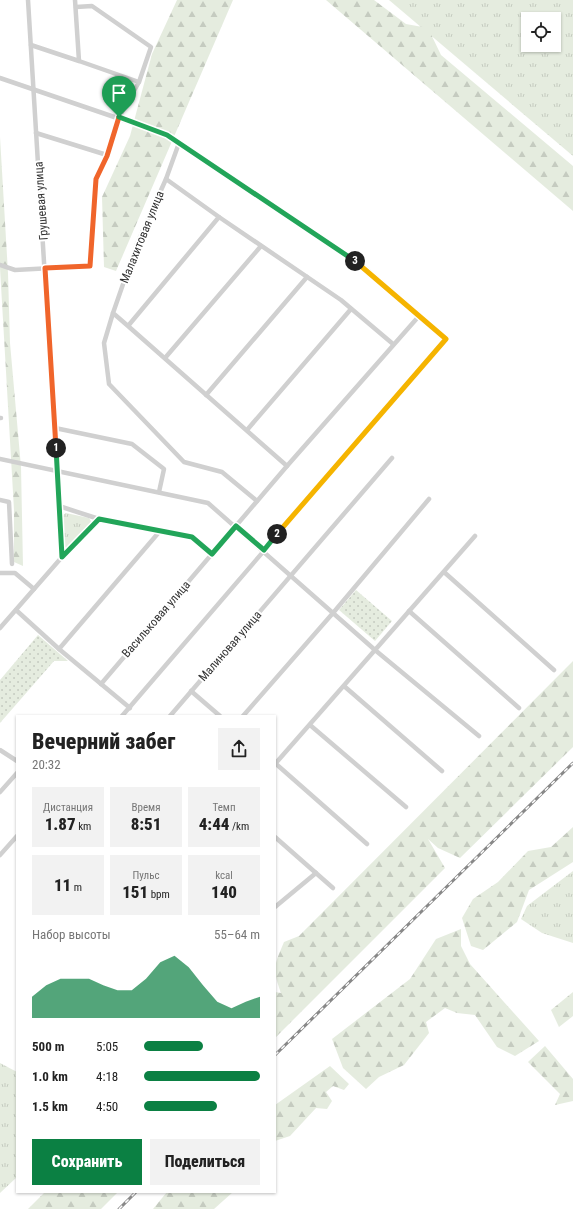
<!DOCTYPE html>
<html lang="ru">
<head>
<meta charset="utf-8">
<style>
  :root { --surface:#fff; --page:#f2f2f2; --text:#222; --muted:#767676; --accent:#0b8043 }
  body { margin:0; font-family:"Roboto Condensed",sans-serif; background:var(--page); color:var(--text); height:100vh; display:flex; flex-direction:column; font-size:15px; white-space:nowrap }
  * { box-sizing:border-box; margin:0 }
  p { font-size:13px; color:var(--muted) }
  .icon { flex:none; width:22px; height:22px; fill:none; stroke:currentColor; stroke-width:2; stroke-linecap:round; stroke-linejoin:round }
  .map { position:relative; flex:1; overflow:hidden }
  .drawer { position:absolute; left:16px; top:715px; width:260px; height:478px; display:flex; flex-direction:column; background:var(--surface); border-radius:0px; box-shadow:0 1px 3px #0004 }
  .drawer>* { flex:none }
  .tools { position:absolute; left:521px; top:12px; display:grid; gap:8px }
  .tools a { display:grid; place-items:center; width:40px; height:40px; border-radius:0px; background:var(--surface); box-shadow:0 1px 3px #0004; font-size:20px }
  .pin { position:absolute; display:grid; place-items:center; width:34px; height:34px; color:#fff; margin:-41px -17px; border-radius:50% 50% 50% 0; rotate:-45deg; box-shadow:0 0 4px #0007 }
  .pin .icon { rotate:45deg }
  .km { position:absolute; width:20px; height:20px; margin:-10px; border-radius:50%; background:#222; color:#fff; font-size:11px; line-height:20px; text-align:center }
  .round { display:grid; place-items:center; flex:none; width:42px; height:42px; border-radius:0px; background:var(--page) }
  .overview { display:flex; align-items:center; justify-content:space-between; height:68px; padding:0 16px }
  h1 { font-size:22px; font-weight:800; line-height:30px }
  .figures { display:grid; grid-template-columns:repeat(3,1fr); gap:6px; height:68px; padding:4px 16px }
  .figures div { display:grid; align-content:center; border-radius:0px; background:var(--page); text-align:center }
  .figures b { font-size:17px; font-weight:800 }
  .figures small { font-size:11px; font-weight:400 }
  .figures p { font-size:11px }
  .chart { height:112px; padding:8px 16px }
  .chart p { display:flex; justify-content:space-between }
  .chart svg { width:100%; height:72px; margin-top:4px; fill:var(--accent); opacity:.7 }
  .action { display:flex; gap:8px; margin-top:auto; padding:8px 16px }
  .action a { flex:1; height:46px; border-radius:0px; background:var(--accent); color:#fff; font-size:16px; font-weight:800; line-height:46px; text-align:center }
  .action a+a { background:var(--page); color:var(--text) }
  ul { padding:0 16px; list-style:none; font-size:13px }
  li { display:grid; grid-template-columns:64px 48px 1fr; align-items:center; height:30px }
  li i { height:10px; border-radius:5px; background:var(--accent) }
  .map>svg:first-child { display:block }
</style>
</head>
<body>
<div class="map">
<svg width="573" height="1209" viewBox="0 0 573 1209">
  <defs>
    <pattern id="grass-tufts" width="24" height="20" patternUnits="userSpaceOnUse"><rect width="24" height="20" fill="#e5ecdf"/><path d="M3 7l-1-3M5 7V3M7 7l1-3M15 17l-1-3M17 17v-4M19 17l1-3" fill="none" stroke="#c5cbc0"/></pattern>
    <pattern id="forest-firs" width="22" height="20" patternUnits="userSpaceOnUse"><rect width="22" height="20" fill="#e5ecdf"/><path d="M5 1l3.5 6h-7zM16 11l3.5 6h-7z" fill="#c5cbc0"/></pattern>
    <pattern id="park-dots" width="8" height="8" patternUnits="userSpaceOnUse"><rect width="8" height="8" fill="#e5ecdf"/><path d="M2 2h.1M6 6h.1" fill="none" stroke="#c5cbc0" stroke-width="1.8" stroke-linecap="round"/></pattern>
  </defs>
  <rect width="100%" height="100%" fill="#fff"/>
  <g fill="url(#grass-tufts)" fill-rule="evenodd">
    <path d="M389,0h184v156zM528,19h26v26h-26z"/>
    <polygon points="66,513 89,518 91,521 90,524 70,547 66,548 63,545 60,517"/>
    <polygon points="573,871 573,943 542,933 521,919 527,906"/>
    <polygon points="0,1063 17,1072 17,1177 0,1193"/>
  </g>
  <g fill="url(#forest-firs)">
    <polygon points="177,0 233,0 116,271 104,267 102,197 130,136 152,54"/>
    <polygon points="326,0 374,0 406,24 428,28 441,55 573,166 573,211"/>
    <polygon points="0,137 8,273 10,343 21,467 23,566 14,562 14,510 0,268"/>
    <path d="M573,661v86l-113,111 -22,-10 -10,-9 17,29 -170,170v-46l6,1c-9,-25 -7,-27 3,-51l15,-6z"/>
    <polygon points="573,827 573,862 529,890 517,922 483,950 471,946 462,918 473,899 498,882 528,851 551,847"/>
    <polygon points="461,929 461,946 470,964 539,1041 515,1056 497,1047 475,1015 457,1013 445,1008 426,1022 429,1033 404,1065 379,1077 366,1089 343,1068 332,1039 410,979 436,939"/>
    <polygon points="573,992 573,1016 559,1027 551,1010"/>
    <polygon points="545,1046 573,1079 573,1101 555,1105 560,1094 528,1062"/>
    <polygon points="330,1066 349,1084 344,1090 333,1086 326,1092 332,1101 327,1109 316,1108 290,1136 275,1141 275,1105"/>
    <polygon points="45,1192 118,1192 101,1209 28,1209"/>
    <polygon points="167,1192 233,1192 214,1209 153,1209"/>
  </g>
  <g fill="url(#park-dots)">
    <polygon points="356,590 392,621 375,641 339,610"/>
    <polygon points="38,635 68,661 54,661 0,723 0,680"/>
  </g>
  <g fill="none" stroke-linecap="round" stroke-linejoin="round">
    <g stroke="#d0d0d0" stroke-width="4.5">
      <polyline points="28,0 62,557"/>
      <polyline points="76,7 92,6 151,47 139,82 119,117 107,155"/>
      <polyline points="31,45 79,61 75,0"/>
      <polyline points="79,61 139,82"/>
      <polyline points="0,78 167,135 363,266 446,339 122,716"/>
      <polyline points="166,179 179,143"/>
      <polyline points="219,217 341,300 393,344"/>
      <polyline points="0,265 15,270 90,266 96,179 107,155 36,133"/>
      <polyline points="113,313 104,343 109,384 184,462 222,472 257,501"/>
      <polyline points="128,326 113,313 137,244 166,179 219,217 128,326 287,466"/>
      <polyline points="165,358 261,246"/>
      <polyline points="206,395 307,277"/>
      <polyline points="0,418 1,418"/>
      <polyline points="55,428 132,444 164,469 159,492"/>
      <polyline points="247,430 351,309"/>
      <polyline points="0,459 208,503 375,650 479,736"/>
      <polyline points="0,500 9,502 12,564"/>
      <polyline points="59,506 99,519 192,537 212,554"/>
      <polyline points="444,572 554,670"/>
      <polyline points="0,573 15,573 34,589"/>
      <polyline points="16,610 59,649 130,708"/>
      <polyline points="409,611 519,708"/>
      <polyline points="0,628 62,557 99,519"/>
      <polyline points="59,649 160,531"/>
      <polyline points="101,684 287,466 419,316"/>
      <polyline points="344,686 442,771"/>
      <polyline points="191,691 220,716"/>
      <polyline points="170,716 392,458"/>
      <polyline points="243,716 333,613 429,499"/>
      <polyline points="310,725 406,807"/>
      <polyline points="0,750 17,761"/>
      <polyline points="275,763 367,844"/>
      <polyline points="275,764 475,536"/>
      <polyline points="0,792 17,773"/>
      <polyline points="275,837 333,888"/>
      <polyline points="0,855 17,836"/>
      <polyline points="275,907 316,873"/>
    </g>
    <g stroke="#888" stroke-width="3">
      <g id="rail">
        <polyline points="275,1055 573,763"/>
        <polyline points="119,1209 136,1192"/>
      </g>
    </g>
    <use href="#rail" stroke="#fff" stroke-width="1.5" stroke-dasharray="4.5" stroke-linecap="butt"/>
  </g>
  <g fill="none" stroke-linecap="round" stroke-linejoin="round">
    <g stroke="#fff" stroke-width="8">
      <polyline id="split-1" points="56,448 45,268 90,266 96,179 107,156 119,117"/>
    </g>
    <g stroke="#fff" stroke-width="8">
      <polyline id="split-2" points="56,448 62,557 99,519 192,537 212,554 236,526 264,550 277,534"/>
    </g>
    <g stroke="#fff" stroke-width="8">
      <polyline id="split-3" points="277,534 446,339 355,261"/>
    </g>
    <g stroke="#fff" stroke-width="8">
      <polyline id="split-4" points="119,117 167,135 355,261"/>
    </g>
    <use href="#split-1" stroke="#f0652b" stroke-width="5"/>
    <use href="#split-2" stroke="#22a559" stroke-width="5"/>
    <use href="#split-3" stroke="#f5b400" stroke-width="5"/>
    <use href="#split-4" stroke="#22a559" stroke-width="5"/>
  </g>
  <g text-anchor="middle" stroke-width="4" stroke-linejoin="round" paint-order="stroke">
    <g font-size="12" fill="#333" stroke="#fff">
      <text transform="translate(41 201) rotate(-94)" y="4">Грушевая улица</text>
      <text transform="translate(142 237) rotate(-68)" y="4">Малахитовая улица</text>
      <text transform="translate(156 619) rotate(-49)" y="4">Васильковая улица</text>
      <text transform="translate(230 646) rotate(-49)" y="4">Малиновая улица</text>
    </g>
  </g>
</svg>
<div class="tools">
<a><svg class="icon" aria-label="locate" viewBox="0 0 24 24"><circle cx="12" cy="12" r="6"/><path d="M12 2v4M12 18v4M2 12h4M18 12h4"/></svg></a>
</div>
<div class="pin" style="left:119px;top:117px;background:#1e9e55"><svg class="icon" aria-label="arrive" viewBox="0 0 24 24"><path d="M6 21V4h12l-3 4 3 4H6"/></svg></div>
<b class="km" style="left:56px;top:448px">1</b>
<b class="km" style="left:277px;top:534px">2</b>
<b class="km" style="left:355px;top:261px">3</b>
<section class="drawer">
<div class="overview"><div><h1>Вечерний забег</h1><p>20:32</p></div><a class="round"><svg class="icon" aria-label="share" viewBox="0 0 24 24"><path d="M12 15V3M7 8l5-5 5 5M5 13v7h14v-7"/></svg></a></div>
<div class="figures">
<div><p>Дистанция</p><b>1.87<small> km</small></b></div>
<div><p>Время</p><b>8:51</b></div>
<div><p>Темп</p><b>4:44<small> /km</small></b></div>
</div>
<div class="figures">
<div><b>11<small> m</small></b></div>
<div><p>Пульс</p><b>151<small> bpm</small></b></div>
<div><p>kcal</p><b>140</b></div>
</div>
<div class="chart"><p><span>Набор высоты</span>55–64 m</p>
<svg viewBox="0 0 160 44" preserveAspectRatio="none"><path d="M0 44V31L10 24L20 20L30 20L40 20L50 24L60 27L70 27L80 20L90 10L100 6L110 13L120 24L130 34L140 38L150 34L160 31V44z"/></svg>
</div>
<ul>
<li><b>500 m</b>5:05<i style="width:51%"></i></li>
<li><b>1.0 km</b>4:18<i style="width:100%"></i></li>
<li><b>1.5 km</b>4:50<i style="width:63%"></i></li>
</ul>
<div class="action"><a>Сохранить</a><a>Поделиться</a></div>
</section>
</div>
</body>
</html>
